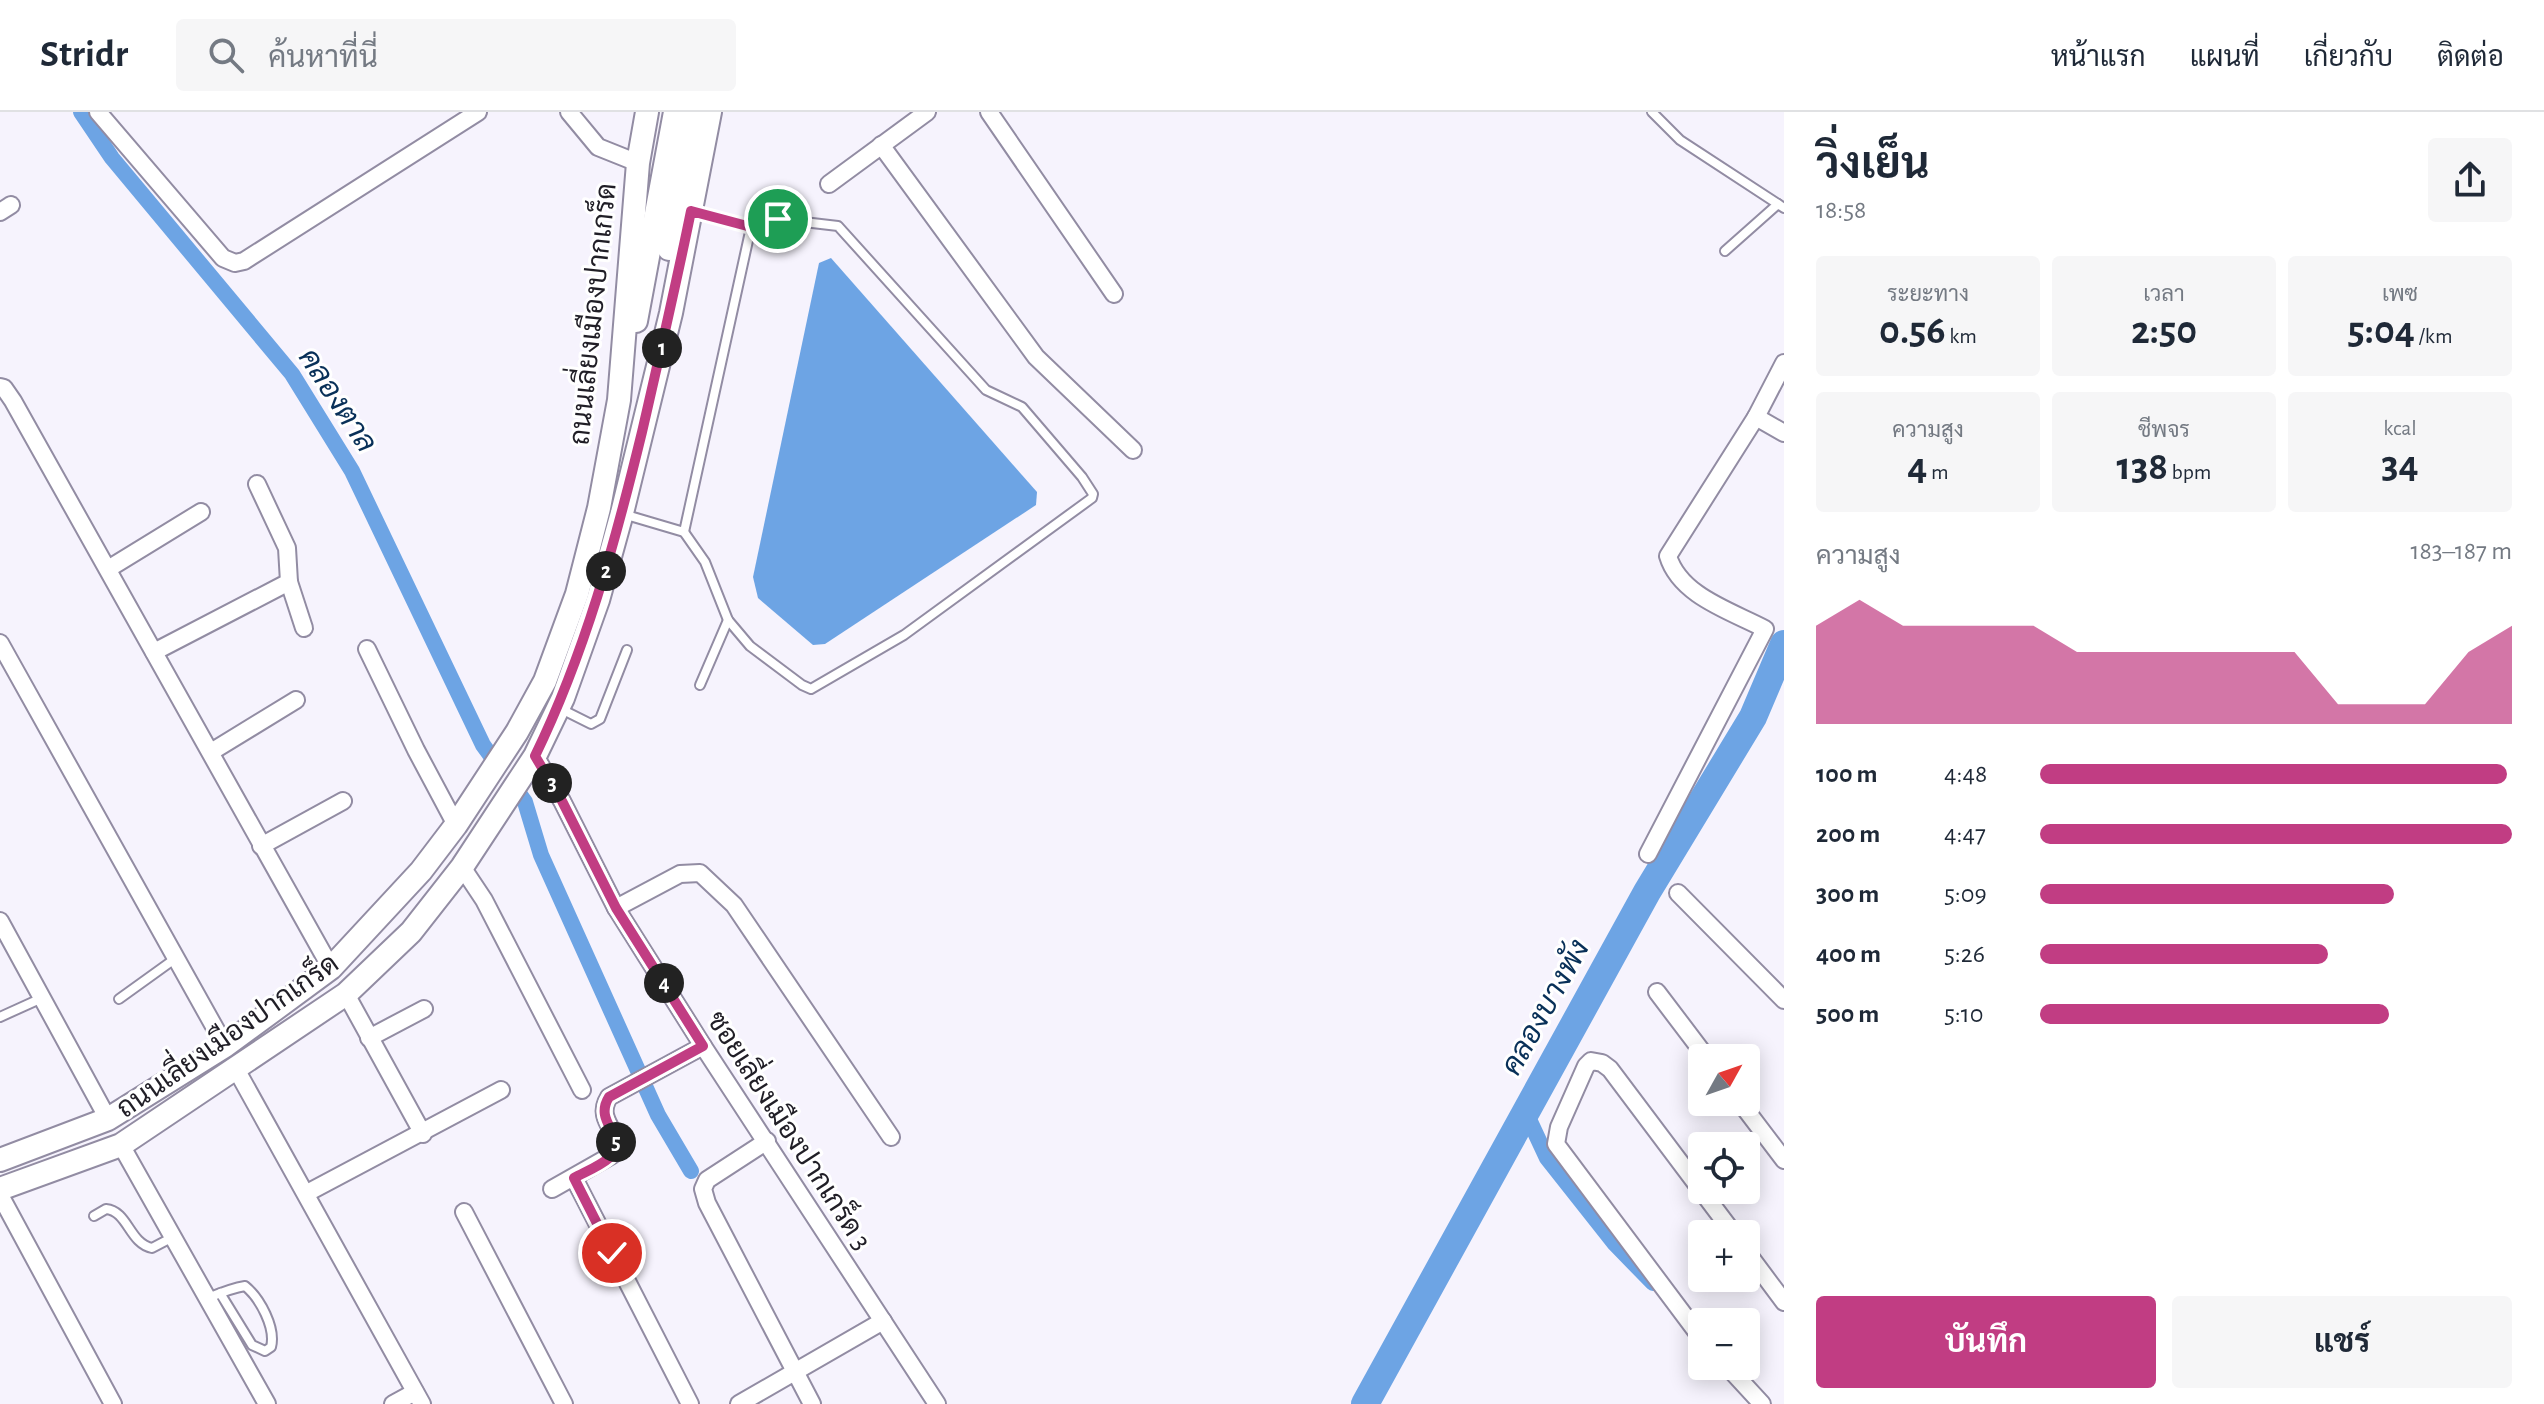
<!DOCTYPE html>
<html lang="th">
<head>
<meta charset="utf-8">
<style>
  :root { --surface:#fff; --page:#f6f6f7; --text:#1f2937; --muted:#747a83; --line:#e0e1e3; --accent:#c13d83 }
  body { margin:0; font-family:"Alegreya Sans",Sarabun,sans-serif; background:var(--page); color:var(--text); height:100vh; display:flex; flex-direction:column; font-size:30px; white-space:nowrap }
  * { box-sizing:border-box; margin:0 }
  p { font-size:26px; color:var(--muted) }
  .icon { flex:none; width:44px; height:44px; fill:none; stroke:currentColor; stroke-width:2; stroke-linecap:round; stroke-linejoin:round }
  .map { position:relative; flex:1; overflow:hidden }
  .side { display:flex; flex-direction:column; background:var(--surface); width:760px }
  .side>* { flex:none }
  .needle { width:52px; rotate:50deg }
  .controls { position:absolute; left:1688px; top:932px; display:grid; gap:16px }
  .controls a { display:grid; place-items:center; width:72px; height:72px; border-radius:8px; background:var(--surface); box-shadow:0 4px 20px #0003; font-size:40px }
  .pin { position:absolute; display:grid; place-items:center; width:68px; height:68px; color:#fff; margin:-34px; border:4px solid #fff; border-radius:50%; box-shadow:0 2px 8px #0007 }
  .km { position:absolute; width:40px; height:40px; margin:-20px; border-radius:50%; background:#222; color:#fff; font-size:22px; line-height:40px; text-align:center }
  .round { display:grid; place-items:center; flex:none; width:84px; height:84px; border-radius:8px; background:var(--page) }
  .overview { display:flex; align-items:center; justify-content:space-between; height:136px; padding:0 32px }
  h1 { font-size:44px; font-weight:700; line-height:60px }
  .metrics { display:grid; grid-template-columns:repeat(3,1fr); gap:12px; height:136px; padding:8px 32px }
  .metrics div { display:grid; align-content:center; border-radius:8px; background:var(--page); text-align:center }
  .metrics b { font-size:40px; font-weight:700 }
  .metrics small { font-size:22px; font-weight:400 }
  .metrics p { font-size:22px }
  .chart { height:224px; padding:16px 32px }
  .chart p { display:flex; justify-content:space-between }
  .chart svg { width:100%; height:144px; margin-top:8px; fill:var(--accent); opacity:.7 }
  .cta { display:flex; gap:16px; margin-top:auto; padding:16px 32px }
  .cta a { flex:1; height:92px; border-radius:8px; background:var(--accent); color:#fff; font-size:32px; font-weight:700; line-height:92px; text-align:center }
  .cta a+a { background:var(--page); color:var(--text) }
  ul { padding:0 32px; list-style:none; font-size:26px }
  li { display:grid; grid-template-columns:128px 96px 1fr; align-items:center; height:60px }
  li i { height:20px; border-radius:10px; background:var(--accent) }
  header { display:flex; align-items:center; gap:48px; box-sizing:border-box; height:112px; padding:0 40px; background:var(--surface); border-bottom:2px solid var(--line) }
  header strong { font-size:38px }
  nav { display:flex; gap:44px; margin-inline-start:auto; font-size:28px }
  .search { width:560px; height:72px; background:var(--page); display:flex; align-items:center; gap:20px; box-sizing:border-box; padding:0 28px; border-radius:8px; color:var(--muted); font-size:30px }
  main { display:flex; flex:1; min-height:0 }
  .map>svg:first-child { display:block }
</style>
</head>
<body>
<header>
<strong>Stridr</strong>
<div class="search"><svg class="icon" aria-label="search" viewBox="0 0 24 24"><circle cx="10" cy="10" r="6"/><path d="M15 15l6 6"/></svg>ค้นหาที่นี่</div>
<nav><a>หน้าแรก</a><a>แผนที่</a><a>เกี่ยวกับ</a><a>ติดต่อ</a></nav>
</header>
<main>
<div class="map">
<svg width="1784" height="1292" viewBox="0 0 1784 1292">
  <rect width="100%" height="100%" fill="#f6f3fd"/>
  <polygon fill="#6da4e4" points="831,146 1037,380 1036,393 825,532 813,533 758,486 753,465 819,151"/>
  <g fill="none" stroke-linecap="round" stroke-linejoin="round">
    <g stroke="#6da4e4" stroke-width="16">
      <polyline points="81,0 112,46 292,262 352,359 483,633 491,644"/>
      <polyline points="520,683 525,690 541,743 658,1003 691,1059"/>
      <polyline points="1526,1001 1547,1046 1615,1132 1653,1171"/>
    </g>
    <polyline stroke="#6da4e4" stroke-width="28" points="1365,1292 1647,780 1753,605 1784,532"/>
    <g stroke="#928ca3" stroke-width="12">
      <g id="lane">
        <polyline points="1652,0 1680,28 1784,96"/>
        <polyline points="1725,139 1778,92"/>
        <polyline points="623,402 684,420 705,450 728,508 750,534 802,573 811,577 904,523 1092,386 1093,382 1082,365 1022,295 986,278 838,114 778,107 751,115 693,99"/>
        <polyline points="684,420 751,115"/>
        <polyline points="700,573 728,508"/>
        <polyline points="559,596 591,612 600,607 627,538"/>
        <polyline points="119,887 176,846"/>
        <polyline points="0,905 42,886"/>
        <path d="M94,1104l12,-7c22,2 23,34 46,39l21,-11"/>
        <path d="M208,1186c12,-5 24,-10 37,-12 15,12 31,42 26,61l-6,4 -13,-6 -32,-52"/>
      </g>
    </g>
    <g stroke="#928ca3" stroke-width="20">
      <g id="street">
        <polyline points="98,0 223,146 235,151 244,149 478,0"/>
        <polyline points="569,0 598,35 638,51"/>
        <polyline points="989,0 1114,182"/>
        <polyline points="881,33 1036,245 1133,338"/>
        <polyline points="829,72 927,0"/>
        <polyline points="0,100 11,93"/>
        <polyline points="0,275 4,276 13,289 331,856"/>
        <polyline points="1756,305 1784,321"/>
        <polyline points="108,457 201,400"/>
        <polyline points="289,470 304,516"/>
        <polyline points="0,531 225,934"/>
        <polyline points="367,537 416,638 456,713"/>
        <polyline points="154,540 289,470 287,436 257,372"/>
        <polyline points="211,640 296,588"/>
        <polyline points="535,644 562,689 616,796 703,934 937,1292"/>
        <polyline points="261,734 343,689"/>
        <path d="M1648,742l117,-225c-34,-18 -85,-33 -97,-73l88,-139 28,-54"/>
        <polyline points="462,755 484,788 582,978"/>
        <polyline points="1678,781 1784,888"/>
        <polyline points="616,796 680,762 700,761 734,793 891,1025"/>
        <polyline points="0,809 108,1007"/>
        <polyline points="1657,880 1707,946"/>
        <polyline points="346,882 423,1022"/>
        <polyline points="369,926 424,897"/>
        <polyline points="236,957 422,1292"/>
        <polyline points="1740,990 1784,1048"/>
        <polyline points="767,1029 707,1068 703,1077 707,1091 812,1292"/>
        <polyline points="121,1033 267,1292"/>
        <polyline points="574,1066 690,1292"/>
        <path d="M552,1077l60,-34 4,-17c-8,-15 -17,-25 -7,-41l94,-51"/>
        <polyline points="307,1081 501,978"/>
        <polyline points="0,1083 113,1292"/>
        <polyline points="464,1100 564,1292"/>
        <polyline points="1746,1139 1784,1190"/>
        <polyline points="1702,1227 1556,1032 1559,1015 1586,954 1591,949 1602,951 1610,957 1734,1122"/>
        <polyline points="1727,1254 1762,1292"/>
        <polyline points="393,1292 415,1280"/>
        <polyline points="739,1292 883,1209"/>
      </g>
    </g>
    <g stroke="#928ca3" stroke-width="26">
      <g id="secondary">
        <polyline points="669,137 691,0"/>
        <polyline points="636,209 675,0"/>
        <polyline points="0,1048 108,1007 225,934 331,856 421,759 456,713 517,620 545,569 577,482 599,396 619,288 638,51 647,0"/>
        <polyline points="0,1077 121,1033 346,882 411,820 462,755 535,644 563,586 598,488 622,401 671,201 710,0"/>
      </g>
    </g>
    <use href="#lane" stroke="#fff" stroke-width="8"/>
    <use href="#street" stroke="#fff" stroke-width="16"/>
    <use href="#secondary" stroke="#fff" stroke-width="22"/>
  </g>
  <g fill="none" stroke-linecap="round" stroke-linejoin="round">
    <g stroke="#fff" stroke-width="16">
      <path id="route" d="M612,1141l-38,-75c11,-6 26,-12 35,-20 22,-22 -17,-34 0,-61l94,-51 -87,-138 -54,-107 -27,-45c50,-103 80,-213 107,-324 17,-74 34,-147 49,-221l60,16 27,-8"/>
    </g>
    <use href="#route" stroke="#c13d83" stroke-width="10"/>
  </g>
  <g text-anchor="middle" stroke-width="6" stroke-linejoin="round" paint-order="stroke">
    <g font-size="28" fill="#201e26" stroke="#fff">
      <text transform="translate(592 202) rotate(-84)" y="10">ถนนเลี่ยงเมืองปากเกร็ด</text>
      <text transform="translate(227 923) rotate(-35)" y="10">ถนนเลี่ยงเมืองปากเกร็ด</text>
      <text transform="translate(790 1018) rotate(57)" y="10">ซอยเลี่ยงเมืองปากเกร็ด 3</text>
    </g>
    <g font-size="30" font-style="italic" fill="#083058" stroke="#fff">
      <text transform="translate(338 288) rotate(57)" y="10">คลองตาล</text>
      <text transform="translate(1545 895) rotate(-61)" y="10">คลองบางพัง</text>
    </g>
  </g>
</svg>
<div class="controls">
<a><svg class="needle" viewBox="-14 -14 28 28"><path d="M0-13l5 13h-10z" fill="#e53935"/><path d="M0 13l5-13h-10z" fill="#747a83"/></svg></a>
<a><svg class="icon" aria-label="locate" viewBox="0 0 24 24"><circle cx="12" cy="12" r="6"/><path d="M12 2v4M12 18v4M2 12h4M18 12h4"/></svg></a>
<a>+</a>
<a>−</a>
</div>
<div class="pin" style="left:778px;top:107px;background:#1e9e55"><svg class="icon" aria-label="arrive" viewBox="0 0 24 24"><path d="M6 21V4h12l-3 4 3 4H6"/></svg></div>
<div class="pin" style="left:612px;top:1141px;background:#d93025"><svg class="icon" aria-label="check" viewBox="0 0 24 24"><path d="M5 12l5 5 9-10"/></svg></div>
<b class="km" style="left:662px;top:236px">1</b>
<b class="km" style="left:606px;top:459px">2</b>
<b class="km" style="left:552px;top:671px">3</b>
<b class="km" style="left:664px;top:871px">4</b>
<b class="km" style="left:616px;top:1030px">5</b>
</div>
<section class="side">
<div class="overview"><div><h1>วิ่งเย็น</h1><p>18:58</p></div><a class="round"><svg class="icon" aria-label="share" viewBox="0 0 24 24"><path d="M12 15V3M7 8l5-5 5 5M5 13v7h14v-7"/></svg></a></div>
<div class="metrics">
<div><p>ระยะทาง</p><b>0.56<small> km</small></b></div>
<div><p>เวลา</p><b>2:50</b></div>
<div><p>เพซ</p><b>5:04<small> /km</small></b></div>
</div>
<div class="metrics">
<div><p>ความสูง</p><b>4<small> m</small></b></div>
<div><p>ชีพจร</p><b>138<small> bpm</small></b></div>
<div><p>kcal</p><b>34</b></div>
</div>
<div class="chart"><p><span>ความสูง</span>183–187 m</p>
<svg viewBox="0 0 160 44" preserveAspectRatio="none"><path d="M0 44V14L10 6L20 14L30 14L40 14L50 14L60 22L70 22L80 22L90 22L100 22L110 22L120 38L130 38L140 38L150 22L160 14V44z"/></svg>
</div>
<ul>
<li><b>100 m</b>4:48<i style="width:99%"></i></li>
<li><b>200 m</b>4:47<i style="width:100%"></i></li>
<li><b>300 m</b>5:09<i style="width:75%"></i></li>
<li><b>400 m</b>5:26<i style="width:61%"></i></li>
<li><b>500 m</b>5:10<i style="width:74%"></i></li>
</ul>
<div class="cta"><a>บันทึก</a><a>แชร์</a></div>
</section>
</main>
</body>
</html>
